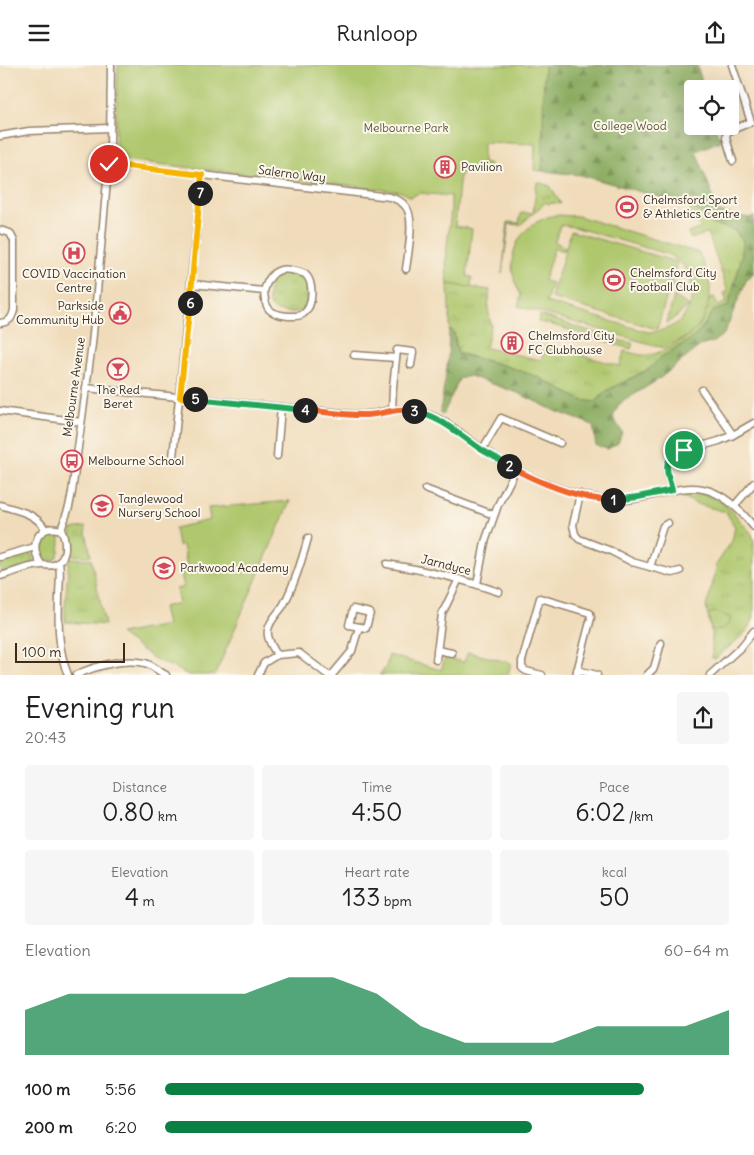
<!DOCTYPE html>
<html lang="en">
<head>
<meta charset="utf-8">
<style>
  :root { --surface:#fff; --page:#f6f6f6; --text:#202124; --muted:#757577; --accent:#0b8043 }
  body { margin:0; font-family:Delius,sans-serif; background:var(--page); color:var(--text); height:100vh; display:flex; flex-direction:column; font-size:19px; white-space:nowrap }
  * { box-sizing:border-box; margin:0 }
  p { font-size:16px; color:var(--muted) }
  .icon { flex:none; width:28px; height:28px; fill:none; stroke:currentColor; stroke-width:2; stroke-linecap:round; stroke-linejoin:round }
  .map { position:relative; height:610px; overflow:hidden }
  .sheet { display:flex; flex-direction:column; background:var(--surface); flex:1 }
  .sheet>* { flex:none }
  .tools { position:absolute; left:684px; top:15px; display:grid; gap:10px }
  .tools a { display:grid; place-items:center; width:55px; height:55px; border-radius:5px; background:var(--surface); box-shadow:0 5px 20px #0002; font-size:25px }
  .scale { position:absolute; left:15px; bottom:12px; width:110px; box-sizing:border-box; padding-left:5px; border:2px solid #3b2a1e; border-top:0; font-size:14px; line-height:18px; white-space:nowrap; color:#3b2a1e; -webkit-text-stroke:4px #fbf7ec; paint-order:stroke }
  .pin { position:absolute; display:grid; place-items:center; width:42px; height:42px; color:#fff; margin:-21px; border:2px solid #fff; border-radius:50%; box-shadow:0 1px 5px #0007 }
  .km { position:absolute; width:25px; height:25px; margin:-12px; border-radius:50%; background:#222; color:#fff; font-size:14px; line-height:25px; text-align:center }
  .round { display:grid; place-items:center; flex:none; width:52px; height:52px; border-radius:5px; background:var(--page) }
  .head { display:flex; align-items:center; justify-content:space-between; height:85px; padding:0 25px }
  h1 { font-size:28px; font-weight:600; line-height:38px }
  .stats { display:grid; grid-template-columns:repeat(3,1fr); gap:8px; height:85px; padding:5px 25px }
  .stats div { display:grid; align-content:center; border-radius:5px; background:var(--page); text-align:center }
  .stats b { font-size:25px; font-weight:600 }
  .stats small { font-size:14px; font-weight:400 }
  .stats p { font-size:14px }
  .chart { height:140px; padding:10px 25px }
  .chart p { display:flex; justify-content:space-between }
  .chart svg { width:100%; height:90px; margin-top:5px; fill:var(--accent); opacity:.7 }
  ul { padding:0 25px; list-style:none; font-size:16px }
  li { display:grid; grid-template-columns:80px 60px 1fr; align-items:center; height:38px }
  li i { height:12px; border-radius:6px; background:var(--accent) }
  header { display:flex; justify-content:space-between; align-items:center; height:65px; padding:0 25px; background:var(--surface); font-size:22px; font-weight:600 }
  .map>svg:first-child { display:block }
</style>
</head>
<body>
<header><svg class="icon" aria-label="menu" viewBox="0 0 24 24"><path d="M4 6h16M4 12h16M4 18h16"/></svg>Runloop<svg class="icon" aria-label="share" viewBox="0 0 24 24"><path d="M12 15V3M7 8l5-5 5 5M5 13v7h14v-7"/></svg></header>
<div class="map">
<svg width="754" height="610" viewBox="0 0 754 610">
  <defs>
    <pattern id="grass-tufts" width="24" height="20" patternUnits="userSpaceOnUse" patternTransform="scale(1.25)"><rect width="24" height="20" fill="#afc76d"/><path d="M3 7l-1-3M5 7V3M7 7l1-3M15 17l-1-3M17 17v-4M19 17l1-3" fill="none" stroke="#97ab5e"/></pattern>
    <pattern id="forest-firs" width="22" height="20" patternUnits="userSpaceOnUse" patternTransform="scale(1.25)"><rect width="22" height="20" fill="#8bac60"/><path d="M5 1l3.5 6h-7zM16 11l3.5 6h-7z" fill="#738c4f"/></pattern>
  </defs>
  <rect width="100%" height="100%" fill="#fbf7ec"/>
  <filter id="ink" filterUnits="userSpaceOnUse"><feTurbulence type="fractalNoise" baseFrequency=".02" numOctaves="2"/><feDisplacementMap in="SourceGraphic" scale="10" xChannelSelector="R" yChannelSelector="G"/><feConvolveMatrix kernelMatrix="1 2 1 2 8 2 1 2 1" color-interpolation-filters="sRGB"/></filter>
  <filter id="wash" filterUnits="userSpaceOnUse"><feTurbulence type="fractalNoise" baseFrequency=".0096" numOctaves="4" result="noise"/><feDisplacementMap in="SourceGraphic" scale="20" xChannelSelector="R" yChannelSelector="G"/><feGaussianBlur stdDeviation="1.12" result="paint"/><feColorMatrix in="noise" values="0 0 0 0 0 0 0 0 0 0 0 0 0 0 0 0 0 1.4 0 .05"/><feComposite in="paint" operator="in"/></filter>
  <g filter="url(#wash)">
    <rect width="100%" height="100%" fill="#f0dcba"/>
    <g fill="url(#grass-tufts)" stroke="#757846">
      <polygon points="537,117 550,121 561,139 553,138 548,139 546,137 520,160 509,159 502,209 508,157 519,158 521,148 533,148"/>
      <path d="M687,140l13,7 11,12 23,6 9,11 -2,20 -13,45 -12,4 -5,4 -6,10 -11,13 -33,20 -12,12 -43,22 -10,11 -15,-2 -43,-23 -38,-13 -42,-11 -4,-21 -4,-3 -2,-45 42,6 -2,18 3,17 -5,23 55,12 5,-15 74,21 4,-15c8,2 16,5 23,4 14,0 46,-19 53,-31 5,-8 7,-17 9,-26l5,-1 4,9 9,-4 -3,-9 4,-1 -20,-59 -17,6 -3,-6 13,-5z"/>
      <path d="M279,208l19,1 7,4c4,11 5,25 -4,33 -6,2 -11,2 -16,1 -16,-1 -18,-8 -16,-22 1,-8 3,-13 10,-17z"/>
      <path d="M685,427c28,2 40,9 57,31 5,5 9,9 12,16v79l-9,15 -30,26 -3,-1v-23l-6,-28 9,-32 1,-10 16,-24 3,-14 -9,-15 -29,-8 -20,-10z"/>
      <polygon points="85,462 91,491 69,490 72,464"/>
      <path d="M53,466l7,6c0,13 -1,30 -18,23l-4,-9c3,-12 2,-17 15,-20z"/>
      <polygon points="31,488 34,499 0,509 0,496"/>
      <polygon points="69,493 91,494 105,560 65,557 65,542"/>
    </g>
    <polygon fill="url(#forest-firs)" stroke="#636b3f" points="544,0 697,0 704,24 692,24 692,61 715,61 720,76 696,86 719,147 749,153 754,151 754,207 746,216 724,269 713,277 700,281 659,314 619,339 613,352 622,367 618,378 608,384 596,381 593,360 553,345 518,328 470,311 459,314 443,350 440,348 448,295 449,266 450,264 453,267 458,289 500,299 538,312 581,335 596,337 606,326 649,304 661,292 694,272 705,259 711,249 716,245 728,241 741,196 743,176 734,165 711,159 700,147 687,140 581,110 542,106"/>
    <g fill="#afc76d" stroke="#757846" fill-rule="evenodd">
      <path d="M118,0h426l-2,106 -8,-1 1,-26 -52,-2v20l7,2 -1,5 -7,-1 -22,5 -5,53 17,3 -5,47 5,1 -1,10 -23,-3c-6,-31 4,-58 3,-88l-32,-3 -8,4 -9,-5 -278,-32 -6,-2 -3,-8z"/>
      <path d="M555,150l23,1 121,37c4,10 10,22 11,34 1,16 -7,39 -21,48 -8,5 -17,9 -25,13l-146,-42 3,-11c-20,-34 -5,-71 34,-80zM560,160l14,2 93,27c14,7 24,18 25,34l-20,-5 -1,5 21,5c-1,24 -20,39 -44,39l-102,-30 6,-19 -8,-2 10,-33 9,3 2,-4 -10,-5z"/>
      <polygon points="571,166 677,197 657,264 551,233"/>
      <polygon points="674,231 689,241 668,258 667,257"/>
      <polygon points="540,250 621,276 633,278 631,284 550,259 538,257"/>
      <polygon points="290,436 215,610 189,610 153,593 120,569 167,560 163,542 179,538 176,524 184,522 180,504 187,502 183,480 178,481 175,463 210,455 208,443"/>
      <path d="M716,547l15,6c-2,9 -11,15 -20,11l-3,-15z"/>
      <polygon points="468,587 511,598 508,610 379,610 386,602 389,590 441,605 445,593 464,597"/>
    </g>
  </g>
  <g filter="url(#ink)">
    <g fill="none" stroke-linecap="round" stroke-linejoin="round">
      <g stroke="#96836c" stroke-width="9">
        <g id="street">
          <polyline points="732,0 751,57 727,67 726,73 733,96"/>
          <polyline points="0,71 29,66 110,63"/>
          <path d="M109,99l281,33c6,2 12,4 16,10 9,11 2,47 0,62"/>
          <path d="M0,165l10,3 4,8v69c-2,9 -5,12 -14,13"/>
          <path d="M192,219l72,7c1,18 5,23 24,25 5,0 11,1 15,-2 11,-8 11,-32 2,-40 -22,-8 -34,-7 -41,17"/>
          <polyline points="354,290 396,293"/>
          <path d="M86,323l265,26c6,0 13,1 19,0 8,0 15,-4 22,-4 12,-1 23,1 34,4 20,5 38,23 55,34 34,24 74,42 114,50 70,14 99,-47 159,29"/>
          <polyline points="392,345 393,322 397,285 413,287 411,300"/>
          <polyline points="0,346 81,357"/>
          <polyline points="733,370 754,358"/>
          <polyline points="482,385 501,353 560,378"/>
          <polyline points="277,391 281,342"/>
          <polyline points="173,392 202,110"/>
          <polyline points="425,424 494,450"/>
          <path d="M672,425c-4,-13 -10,-26 2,-36l45,-13 14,-6 -31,-45"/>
          <polyline points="580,429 573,460 575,469 579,474 611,486 632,497 672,508 680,506"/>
          <path d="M0,440c16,5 36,8 45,24"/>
          <polyline points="735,440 754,418"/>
          <polyline points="61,465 69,442 72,427 92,279 99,205 110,82 111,0"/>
          <polyline points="0,492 35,482"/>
          <path d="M59,497c2,12 0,23 0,36 -1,25 -1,53 9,77"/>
          <path d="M387,499c38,6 76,15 112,28"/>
          <polyline points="650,502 663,461 668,458"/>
          <path d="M0,511c13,-3 29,-11 43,-11 5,0 10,2 15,-2 10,-7 8,-24 3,-33 -24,-8 -33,18 -19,35"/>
          <polyline points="477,519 485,477 498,440 516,404"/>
          <polygon points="353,544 370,548 366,563 349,560"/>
          <polyline points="437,585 452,588"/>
          <path d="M277,590c-4,-7 -11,-17 -9,-25 2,-11 11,-17 16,-26 11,-21 18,-44 24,-66"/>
          <polyline points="436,595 442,549 459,514"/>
          <polyline points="577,605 597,610"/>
          <path d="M76,610c19,-9 48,-17 69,-12 8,2 14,9 21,12"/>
          <polyline points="258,610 264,598 277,590 299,588 328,610"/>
          <polyline points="332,610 352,586 359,562"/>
          <polyline points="542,610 526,606 522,603 522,596 540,533 590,548 591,553 576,610"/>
          <polyline points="647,610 654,603 661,578"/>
          <polyline points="710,610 741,582 754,566"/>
        </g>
      </g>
      <use href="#street" stroke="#fff" stroke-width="6"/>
    </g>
  </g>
  <g fill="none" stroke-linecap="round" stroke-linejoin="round" filter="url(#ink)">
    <g stroke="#fff" stroke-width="10">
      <path id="split-1" d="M613,435l25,-3 34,-7c-6,-21 -11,-31 12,-40"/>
    </g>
    <g stroke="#fff" stroke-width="10">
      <path id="split-2" d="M509,401c26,15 74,35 104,34"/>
    </g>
    <g stroke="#fff" stroke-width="10">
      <path id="split-3" d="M414,346c27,6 46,24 68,39 9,5 18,10 27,16"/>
    </g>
    <g stroke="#fff" stroke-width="10">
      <path id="split-4" d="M305,345c21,2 42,6 63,5 16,-1 30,-8 46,-4"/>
    </g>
    <g stroke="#fff" stroke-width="10">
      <polyline id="split-5" points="195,334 305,345"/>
    </g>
    <g stroke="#fff" stroke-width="10">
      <polyline id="split-6" points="190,238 180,332 195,334"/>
    </g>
    <g stroke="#fff" stroke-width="10">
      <polyline id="split-7" points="190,238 200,128"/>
    </g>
    <g stroke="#fff" stroke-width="10">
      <polyline id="split-8" points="109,99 202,110 200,128"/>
    </g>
    <use href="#split-1" stroke="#22a559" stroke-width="6"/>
    <use href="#split-2" stroke="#f0652b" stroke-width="6"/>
    <use href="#split-3" stroke="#22a559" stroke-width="6"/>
    <use href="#split-4" stroke="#f0652b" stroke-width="6"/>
    <use href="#split-5" stroke="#22a559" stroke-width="6"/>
    <use href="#split-6" stroke="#f5b400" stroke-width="6"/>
    <use href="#split-7" stroke="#f5b400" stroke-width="6"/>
    <use href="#split-8" stroke="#f5b400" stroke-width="6"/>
  </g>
  <defs>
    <g id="building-ring" transform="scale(1.125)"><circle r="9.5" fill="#fbf7ec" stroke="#d1495b" stroke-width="1.5"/><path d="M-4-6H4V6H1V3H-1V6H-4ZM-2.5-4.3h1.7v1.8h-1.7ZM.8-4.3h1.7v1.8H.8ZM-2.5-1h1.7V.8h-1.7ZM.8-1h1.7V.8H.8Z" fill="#d1495b"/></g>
    <g id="stadium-ring" transform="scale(1.125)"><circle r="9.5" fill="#fbf7ec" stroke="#d1495b" stroke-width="1.5"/><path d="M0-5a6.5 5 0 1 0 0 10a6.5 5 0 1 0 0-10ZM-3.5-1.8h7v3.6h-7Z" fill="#d1495b"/></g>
    <g id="hospital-ring" transform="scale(1.125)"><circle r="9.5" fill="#fbf7ec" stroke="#d1495b" stroke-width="1.5"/><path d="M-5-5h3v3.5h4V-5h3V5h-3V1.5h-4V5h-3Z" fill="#d1495b"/></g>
    <g id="civic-ring" transform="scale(1.125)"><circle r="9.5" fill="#fbf7ec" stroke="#d1495b" stroke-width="1.5"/><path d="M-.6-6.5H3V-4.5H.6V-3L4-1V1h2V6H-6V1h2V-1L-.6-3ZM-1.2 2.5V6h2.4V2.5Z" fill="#d1495b"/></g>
    <g id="bar-ring" transform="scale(1.125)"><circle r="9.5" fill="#fbf7ec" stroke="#d1495b" stroke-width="1.5"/><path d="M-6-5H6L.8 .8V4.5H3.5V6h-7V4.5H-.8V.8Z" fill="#d1495b"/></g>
    <g id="bus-ring" transform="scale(1.125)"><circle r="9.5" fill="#fbf7ec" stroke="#d1495b" stroke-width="1.5"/><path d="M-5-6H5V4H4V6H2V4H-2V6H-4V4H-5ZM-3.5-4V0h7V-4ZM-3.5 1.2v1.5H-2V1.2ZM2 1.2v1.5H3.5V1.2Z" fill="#d1495b"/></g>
    <g id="school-ring" transform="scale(1.125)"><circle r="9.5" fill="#fbf7ec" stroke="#d1495b" stroke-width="1.5"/><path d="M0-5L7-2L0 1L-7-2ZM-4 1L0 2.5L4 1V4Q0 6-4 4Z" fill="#d1495b"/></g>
  </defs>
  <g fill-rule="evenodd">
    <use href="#building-ring" x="445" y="102"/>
    <use href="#stadium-ring" x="627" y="142"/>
    <use href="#hospital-ring" x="74" y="188"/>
    <use href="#stadium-ring" x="614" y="215"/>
    <use href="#civic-ring" x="120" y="248"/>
    <use href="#building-ring" x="512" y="278"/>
    <use href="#bar-ring" x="118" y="304"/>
    <use href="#bus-ring" x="72" y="396"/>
    <use href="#school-ring" x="102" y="441"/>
    <use href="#school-ring" x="164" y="503"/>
  </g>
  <g text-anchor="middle" stroke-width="4" stroke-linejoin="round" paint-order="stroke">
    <g font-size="12" fill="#5e5936" stroke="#fbf7ec">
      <text x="630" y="65">College Wood</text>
      <text x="406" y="67">Melbourne Park</text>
    </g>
    <g font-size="12" fill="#3b2a1e" stroke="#fbf7ec" text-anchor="start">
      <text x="461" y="106">Pavilion</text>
      <text x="643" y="139">Chelmsford Sport<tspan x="643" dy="14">&amp; Athletics Centre</tspan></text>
      <text x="630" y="212">Chelmsford City<tspan x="630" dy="14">Football Club</tspan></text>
      <text x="74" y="213" text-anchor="middle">COVID Vaccination<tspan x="74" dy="14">Centre</tspan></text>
      <text x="104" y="245" text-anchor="end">Parkside<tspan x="104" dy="14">Community Hub</tspan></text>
      <text x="528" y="275">Chelmsford City<tspan x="528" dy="14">FC Clubhouse</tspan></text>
      <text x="118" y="329" text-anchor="middle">The Red<tspan x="118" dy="14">Beret</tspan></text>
      <text x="88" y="400">Melbourne School</text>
      <text x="118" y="438">Tanglewood<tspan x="118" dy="14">Nursery School</tspan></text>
      <text x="180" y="507">Parkwood Academy</text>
    </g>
    <g font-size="12" fill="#3b2a1e" stroke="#fbf7ec">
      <text transform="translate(292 109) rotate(7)" y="4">Salerno Way</text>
      <text transform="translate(74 322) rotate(-82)" y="4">Melbourne Avenue</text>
      <text transform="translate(446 500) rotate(14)" y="4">Jarndyce</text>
    </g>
  </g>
</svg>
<div class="tools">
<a><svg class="icon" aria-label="locate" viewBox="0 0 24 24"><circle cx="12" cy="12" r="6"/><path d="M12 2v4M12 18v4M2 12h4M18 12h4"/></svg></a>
</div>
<div class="scale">100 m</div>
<div class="pin" style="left:684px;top:385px;background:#1e9e55"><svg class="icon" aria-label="arrive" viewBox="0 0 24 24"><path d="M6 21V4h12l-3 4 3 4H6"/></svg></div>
<div class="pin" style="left:109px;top:99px;background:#d93025"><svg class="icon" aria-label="check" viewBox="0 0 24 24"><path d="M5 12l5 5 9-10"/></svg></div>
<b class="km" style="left:613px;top:435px">1</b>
<b class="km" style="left:509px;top:401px">2</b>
<b class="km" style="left:414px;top:346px">3</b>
<b class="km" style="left:305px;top:345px">4</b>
<b class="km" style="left:195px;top:334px">5</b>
<b class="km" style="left:190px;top:238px">6</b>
<b class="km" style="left:200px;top:128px">7</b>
</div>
<section class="sheet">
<div class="head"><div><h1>Evening run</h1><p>20:43</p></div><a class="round"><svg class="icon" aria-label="share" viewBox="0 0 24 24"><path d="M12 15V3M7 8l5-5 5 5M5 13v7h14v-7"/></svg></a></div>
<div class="stats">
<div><p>Distance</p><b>0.80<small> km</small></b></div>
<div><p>Time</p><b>4:50</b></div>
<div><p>Pace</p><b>6:02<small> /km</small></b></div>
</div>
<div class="stats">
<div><p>Elevation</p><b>4<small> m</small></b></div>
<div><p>Heart rate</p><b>133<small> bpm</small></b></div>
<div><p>kcal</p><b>50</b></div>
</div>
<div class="chart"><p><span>Elevation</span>60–64 m</p>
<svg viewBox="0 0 160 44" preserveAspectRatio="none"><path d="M0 44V22L10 14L20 14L30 14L40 14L50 14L60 6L70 6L80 14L90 30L100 38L110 38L120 38L130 30L140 30L150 30L160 22V44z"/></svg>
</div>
<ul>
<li><b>100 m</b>5:56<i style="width:85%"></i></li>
<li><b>200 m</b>6:20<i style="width:65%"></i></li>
</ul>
</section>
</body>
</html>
